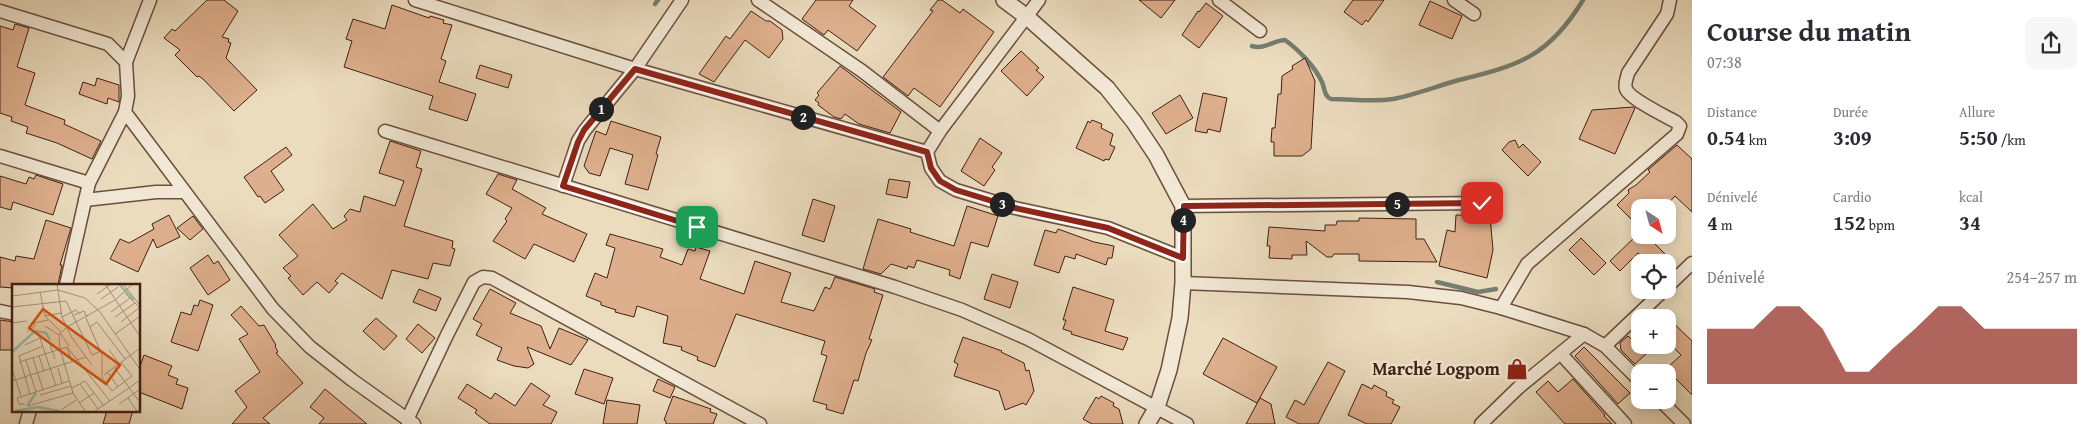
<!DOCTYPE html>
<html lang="fr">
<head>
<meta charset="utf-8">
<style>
  :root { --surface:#fff; --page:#f7f7f7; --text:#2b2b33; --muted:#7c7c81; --accent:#8f2418 }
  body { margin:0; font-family:"Gentium Book Plus",serif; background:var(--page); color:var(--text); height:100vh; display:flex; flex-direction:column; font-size:19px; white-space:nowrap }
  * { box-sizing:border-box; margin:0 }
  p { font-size:16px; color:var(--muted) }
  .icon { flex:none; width:28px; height:28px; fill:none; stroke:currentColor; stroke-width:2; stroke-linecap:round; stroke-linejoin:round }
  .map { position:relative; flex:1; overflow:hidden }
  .side { display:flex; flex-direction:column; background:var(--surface); width:400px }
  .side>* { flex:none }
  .needle { width:32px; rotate:144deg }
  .buttons { position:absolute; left:1631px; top:199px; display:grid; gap:10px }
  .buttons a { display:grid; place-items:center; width:45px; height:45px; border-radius:10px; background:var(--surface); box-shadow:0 2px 12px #0003; font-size:25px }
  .pin { position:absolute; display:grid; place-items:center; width:42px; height:42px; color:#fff; margin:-21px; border-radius:10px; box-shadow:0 2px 8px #0006 }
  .km { position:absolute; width:25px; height:25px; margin:-12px; border-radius:50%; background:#222; color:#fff; font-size:14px; line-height:25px; text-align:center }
  .round { display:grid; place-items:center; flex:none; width:52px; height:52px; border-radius:10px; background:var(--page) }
  .headline { display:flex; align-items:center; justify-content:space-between; height:85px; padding:0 15px }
  h1 { font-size:28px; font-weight:600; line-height:38px }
  .metrics { display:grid; grid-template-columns:repeat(3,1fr); gap:8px; height:85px; padding:5px 15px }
  .metrics div { display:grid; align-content:center }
  .metrics b { font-size:21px; font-weight:600 }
  .metrics small { font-size:14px; font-weight:400 }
  .metrics p { font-size:14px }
  .chart { height:140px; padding:10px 15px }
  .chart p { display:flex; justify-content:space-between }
  .chart svg { width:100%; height:90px; margin-top:5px; fill:var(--accent); opacity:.7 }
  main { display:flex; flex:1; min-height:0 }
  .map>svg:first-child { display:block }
</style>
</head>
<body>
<main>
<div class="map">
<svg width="1692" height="424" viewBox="0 0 1692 424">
  <rect width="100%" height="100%" fill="#ebdcbe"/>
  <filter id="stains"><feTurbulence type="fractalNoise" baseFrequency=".004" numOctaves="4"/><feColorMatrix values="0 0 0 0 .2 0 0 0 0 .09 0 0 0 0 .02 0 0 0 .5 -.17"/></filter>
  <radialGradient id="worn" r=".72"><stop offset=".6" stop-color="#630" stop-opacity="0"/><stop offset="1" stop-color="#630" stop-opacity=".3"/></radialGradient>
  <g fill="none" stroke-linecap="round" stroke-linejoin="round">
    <g stroke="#757e70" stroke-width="4.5">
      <polyline points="655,4 658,0"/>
      <path d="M1252,46c13,4 22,-6 33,-6 14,10 30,27 37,42 3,7 2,14 9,17 21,0 41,3 62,0 22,-4 44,-13 66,-19 61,-15 90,-24 124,-80"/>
      <polyline points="1437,282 1478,292 1496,289"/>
    </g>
  </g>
  <g fill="#deaf8c" stroke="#402014">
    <polygon points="207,0 224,0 238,11 222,37 229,39 228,42 231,43 226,58 257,90 234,111 203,79 199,76 197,77 175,55 180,50 164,38 172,29 175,31"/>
    <polygon points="816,0 853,0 849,6 876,26 857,51 828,30 824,35 802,19"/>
    <polygon points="938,0 942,0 960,13 963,9 994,32 940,107 914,88 908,96 883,77 933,11 930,10"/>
    <polygon points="1139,0 1175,0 1161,18"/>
    <polygon points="1353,0 1384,0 1368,22 1366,20 1362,25 1344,12"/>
    <polygon points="1430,1 1462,16 1452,39 1419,25"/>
    <polygon points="1206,3 1223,16 1199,48 1182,35 1198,11 1199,12"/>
    <polygon points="392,5 429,18 430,16 444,20 443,23 452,25 441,59 446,61 439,82 476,94 467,121 429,109 433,96 344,67 352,41 346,39 353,19 385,29"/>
    <polygon points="751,11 766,21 770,21 782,30 783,39 769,58 745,40 714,82 699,74 726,36 730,39"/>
    <polygon points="15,24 29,28 17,67 35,73 25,105 65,120 64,124 101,141 92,159 57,143 26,133 28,127 11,121 12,117 0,113 0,26 13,30"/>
    <polygon points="1021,51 1039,68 1036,70 1044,77 1027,96 1001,71"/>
    <polygon points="1305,58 1315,81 1311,149 1302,156 1274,156 1274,142 1271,142 1272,128 1275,128 1278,94 1281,94 1282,76 1293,69 1292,66"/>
    <polygon points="480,65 512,75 508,88 476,78"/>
    <polygon points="840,66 901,112 890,133 859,124 845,114 841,119 834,117 818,105 819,103 815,100 819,95 817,93"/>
    <polygon points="97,78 119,85 119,102 108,98 107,104 79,94 83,82 95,86"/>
    <polygon points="1203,93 1227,98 1220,132 1208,129 1207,133 1195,131"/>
    <polygon points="1180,95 1193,118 1166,134 1152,113"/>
    <polygon points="1633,107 1635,108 1615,154 1579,139 1592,110"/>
    <polygon points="1092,120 1102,124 1101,128 1113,134 1110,145 1115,147 1109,160 1105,159 1104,161 1076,148 1088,121 1090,123"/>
    <polygon points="611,121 661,137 656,154 658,155 648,190 625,184 633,155 610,148 600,176 589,173 584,166 596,131 606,135"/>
    <polygon points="980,138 1002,153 992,167 995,170 984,186 961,171"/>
    <polygon points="1515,140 1519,148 1523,144 1541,162 1528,176 1502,150 1509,142"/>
    <polygon points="390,141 421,151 416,167 422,169 404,226 453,241 452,248 455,249 450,266 433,263 428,279 392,270 382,299 342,273 335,281 338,283 329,293 317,282 303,295 288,278 291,276 283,268 298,256 279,235 313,204 333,229 347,220 344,216 350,209 360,212 364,196 395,206 404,181 379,173"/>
    <polygon points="1677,145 1692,159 1692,212 1675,196 1664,208 1640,208 1640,228 1617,205 1629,193 1628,190 1636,185 1650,172 1648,170"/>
    <polygon points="286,147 292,155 271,171 284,190 265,203 260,196 258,197 244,177"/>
    <polygon points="498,174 517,180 512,189 546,208 542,214 587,234 574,262 534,244 525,259 493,241 507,221 505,219 512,208 486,194"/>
    <polygon points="36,175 63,184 53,215 13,202 11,210 0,207 0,176 26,184 29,177 34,179"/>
    <polygon points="889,179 910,182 907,198 886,194"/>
    <polygon points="813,199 835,206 824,242 802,235"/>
    <polygon points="967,206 998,216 988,247 971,242 960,279 949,275 950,270 917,260 914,268 908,266 907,269 891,264 881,274 863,269 878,219 911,229 910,232 954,246"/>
    <polygon points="169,215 180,237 157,248 153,239 138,272 110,259 120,239 129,243 154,229 152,224"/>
    <polygon points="1456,215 1490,216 1493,250 1487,278 1439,266 1447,230 1455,232"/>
    <polygon points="193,216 203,229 190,240 177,228"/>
    <polygon points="1359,218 1416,219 1416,239 1424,239 1437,262 1359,261 1359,254 1334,254 1332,257 1327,257 1306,241 1307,255 1292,255 1292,259 1269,258 1270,246 1267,246 1269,227 1325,231 1325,225 1336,225 1337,221 1359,221"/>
    <polygon points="46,220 71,228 60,265 62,265 58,285 14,285 14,288 0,287 0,257 15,261 16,256 34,259"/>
    <polygon points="1058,229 1094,242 1114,246 1112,258 1108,258 1106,265 1076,254 1075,259 1065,256 1059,273 1034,265 1045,230 1056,233"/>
    <polygon points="1640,232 1640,235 1646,235 1673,262 1648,262 1638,253 1620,271 1610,261"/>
    <polygon points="610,234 663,249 660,257 682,265 688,249 695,251 696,247 710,251 700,279 744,294 755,261 791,273 781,302 814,311 825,287 830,289 835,277 875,289 874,292 883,295 869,339 872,340 866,353 858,381 854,380 843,414 826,409 827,405 813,401 827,356 821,354 825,341 736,314 715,367 697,360 698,357 681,350 682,347 663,343 668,316 637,306 634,317 615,312 616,310 601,305 601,302 586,296 595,273 607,278 615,248 606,245"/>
    <polygon points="1581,238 1606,263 1594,275 1569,250"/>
    <polygon points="208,255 214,264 218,261 230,280 208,295 190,268"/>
    <polygon points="992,274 1018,282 1010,308 984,299"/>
    <polygon points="1073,287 1114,300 1105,331 1128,338 1123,350 1071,334 1072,332 1063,329 1066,320 1063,320"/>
    <polygon points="419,289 441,298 436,311 413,302"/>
    <polygon points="490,289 516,303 510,313 541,326 550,349 559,328 588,340 571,365 527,347 534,364 528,368 514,366 497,360 502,348 476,335 482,324 473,319"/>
    <polygon points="200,300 213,305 198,351 171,342 181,312 191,315 194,305 198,306"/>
    <polygon points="241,306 259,326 264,325 276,345 275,346 278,352 276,353 303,383 263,418 270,424 232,424 247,407 235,391 260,372 239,339 248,334 231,315"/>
    <polygon points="376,318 397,336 384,350 363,331"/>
    <polygon points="1668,318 1692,341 1692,395 1666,369 1681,355 1668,342"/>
    <polygon points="0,320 14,322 14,350 0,350"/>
    <polygon points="418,324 435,338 422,353 406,339"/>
    <polygon points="1628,336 1647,353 1635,364 1621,350 1620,343"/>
    <polygon points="963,337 1002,351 1001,352 1024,363 1026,371 1029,370 1034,391 1026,405 1023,403 1005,410 999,391 954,376 958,364 954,362"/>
    <polygon points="1223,338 1277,367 1257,403 1203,374"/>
    <polygon points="1584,347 1630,393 1618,404 1575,356"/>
    <polygon points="144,355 172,366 168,375 178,379 176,384 188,388 182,409 139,392 139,363 141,364"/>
    <polygon points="1328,362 1345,371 1318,424 1299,424 1286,417 1295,400 1304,405"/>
    <polygon points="584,369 613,378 604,404 575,394"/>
    <polygon points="658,379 675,387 670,398 653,391"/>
    <polygon points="1573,379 1605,415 1604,416 1612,424 1565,424 1536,392 1548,381 1558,392"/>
    <polygon points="531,383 550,396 543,405 557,412 551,424 490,424 475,413 477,410 458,398 467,384 491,399 495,393 515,406"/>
    <polygon points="1362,384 1372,389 1374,385 1387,392 1386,396 1394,400 1392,403 1400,407 1391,424 1367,424 1348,415"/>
    <polygon points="325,389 367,424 319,424 324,418 310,407"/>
    <polygon points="673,396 711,409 710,412 717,414 713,424 666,424 666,421 664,420"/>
    <polygon points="1101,396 1114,403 1113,406 1119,409 1123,424 1092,424 1083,419 1096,397 1099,399"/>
    <polygon points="1260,398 1271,404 1275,424 1246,424"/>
    <polygon points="607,400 640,405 637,424 603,424"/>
    <polygon points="107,410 133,410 129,424 103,424"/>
  </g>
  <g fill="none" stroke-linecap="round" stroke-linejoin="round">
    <g stroke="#6b4f3e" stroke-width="15">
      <g id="minor">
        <polyline points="415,0 635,69 927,152 940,131 1039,0"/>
        <polyline points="758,0 862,71 940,131"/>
        <polyline points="1219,0 1260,31"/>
        <polyline points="1454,0 1474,14"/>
        <polyline points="0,11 108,44 126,62 128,96 125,112 273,309 310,347 352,380 414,424"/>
        <polyline points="126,62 150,0"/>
        <polyline points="385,131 895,287 962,310 1028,339 1187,424"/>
        <polyline points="927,152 931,168 940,181 956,190 1015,208 1108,228 1183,258"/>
        <polyline points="0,156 89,183"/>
        <polyline points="563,186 578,141 585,130 635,69 682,0"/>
        <polyline points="85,200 156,192 183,192"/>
        <polyline points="1183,206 1482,203"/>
        <polyline points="1183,283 1408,292 1461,298 1501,308 1584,334 1605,346 1640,381"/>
        <polyline points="66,285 89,183 125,112"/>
        <polyline points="1668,286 1692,263"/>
        <path d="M1501,308l26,-44 150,-130 3,-8 -4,-4c-11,-6 -46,-23 -50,-33 -2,-5 1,-11 2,-16l39,-59 3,-14"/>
        <polyline points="0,311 14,314"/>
        <polyline points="1605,346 1664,290"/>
        <polyline points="1561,354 1625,424"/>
        <polyline points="1660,400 1684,424"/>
        <polyline points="407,420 447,335 474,282 483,277 492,278 760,424"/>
        <polyline points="26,424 30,410"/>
        <polyline points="1481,424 1518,388 1584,334"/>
      </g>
    </g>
    <g stroke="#6b4f3e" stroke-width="18">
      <polyline id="tertiary" points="1004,0 1027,17 1107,88 1134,122 1156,155 1183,206 1183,283 1180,318 1169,370 1157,407 1147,424"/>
    </g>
    <use href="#minor" stroke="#f2e8d5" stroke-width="12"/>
    <use href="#tertiary" stroke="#f2e8d5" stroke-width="15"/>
  </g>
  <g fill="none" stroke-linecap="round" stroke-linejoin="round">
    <g stroke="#fff" stroke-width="10">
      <polyline id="route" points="697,227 563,186 578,142 584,130 635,69 927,152 931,168 940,181 956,190 1015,208 1108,228 1183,258 1184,206 1482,203"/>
    </g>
    <use href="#route" stroke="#8f2418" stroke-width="6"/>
  </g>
  <defs>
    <g id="shop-bare" transform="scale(1.725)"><path d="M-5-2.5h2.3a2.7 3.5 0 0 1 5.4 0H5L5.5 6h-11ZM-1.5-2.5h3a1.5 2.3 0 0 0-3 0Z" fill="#8f2418" stroke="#f2e8d5" stroke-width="2.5" paint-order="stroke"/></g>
  </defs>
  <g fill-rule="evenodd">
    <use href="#shop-bare" x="1517" y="369"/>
  </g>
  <g text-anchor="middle" stroke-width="4.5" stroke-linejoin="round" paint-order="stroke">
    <g font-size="18" font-weight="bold" fill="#402014" stroke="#f2e8d5" text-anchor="end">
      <text x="1500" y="375">Marché Logpom</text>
    </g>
  </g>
  <g transform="translate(12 284)">
    <rect width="128" height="128" fill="#ebdcbe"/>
    <path fill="none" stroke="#99bcad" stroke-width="2.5" d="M107,0l15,16M0,68l23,-21 11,2 4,7M15,122l9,-13M3,127l23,-4 21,4"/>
    <path fill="none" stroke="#a7917a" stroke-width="1" d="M45,0l5,33 10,21 20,27M93,0l34,51M111,0l16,20M28,8l5,24 16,16M113,9l14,14M85,10l14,-10M0,12l46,-6 27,8 15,14 39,56M89,15l17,-12M0,23l54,-6 26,54 9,-4M99,28l19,-14M62,31l10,-4 3,6M33,32l16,-3M50,33l14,-7 3,3M103,33l20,-14M74,34l16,37v23l10,13 20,-15 -11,-14M109,38l18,-14M0,39l15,-2M33,42l14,9M78,43l7,-5 28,37M15,48l8,-6 -1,-3 14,-3M48,49l9,13M103,50l24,-17M27,51l17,51M37,57l6,18M13,61l15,-7M31,62l-24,10 11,38 39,-13M55,63l43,54M55,63l5,15M97,66l10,13M27,72l5,15M21,74l10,32M14,76l10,32M7,78l48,-15M102,83l25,34M46,84l4,15M0,85l9,27M96,89l10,14M92,91l35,-26M0,97l74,-24M68,100l18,25M60,104l13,-7 19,25M28,111l31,-9M116,114l9,13M67,119l15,-10M13,120h-6l-2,-6 13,-4M107,120l20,-14M16,122l45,-13M49,126l15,-10M73,127l-12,-18 -13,-44 -1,-14 8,-8 48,-27 18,-16M83,127l44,-30"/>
    <path fill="#d7530d" fill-opacity="0.15" stroke="#d7530d" stroke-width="2.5" d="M31,25l77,56 -14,19 -77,-56z"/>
    <rect width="128" height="128" fill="none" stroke="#402014" stroke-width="2.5"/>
  </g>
  <rect width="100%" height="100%" filter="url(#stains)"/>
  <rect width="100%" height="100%" fill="url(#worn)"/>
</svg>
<div class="buttons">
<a><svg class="needle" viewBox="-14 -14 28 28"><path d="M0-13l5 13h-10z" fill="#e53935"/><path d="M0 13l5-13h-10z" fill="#7c7c81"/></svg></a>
<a><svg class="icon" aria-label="locate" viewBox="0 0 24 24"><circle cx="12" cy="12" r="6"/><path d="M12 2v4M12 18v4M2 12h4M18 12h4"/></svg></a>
<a>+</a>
<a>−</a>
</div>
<div class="pin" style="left:697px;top:227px;background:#1e9e55"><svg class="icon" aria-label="arrive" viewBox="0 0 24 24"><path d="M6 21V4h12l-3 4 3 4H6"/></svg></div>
<div class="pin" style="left:1482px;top:203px;background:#d93025"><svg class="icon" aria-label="check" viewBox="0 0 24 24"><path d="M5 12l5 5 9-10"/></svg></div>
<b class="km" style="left:601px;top:109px">1</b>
<b class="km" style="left:803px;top:117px">2</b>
<b class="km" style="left:1002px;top:204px">3</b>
<b class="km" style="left:1183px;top:220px">4</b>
<b class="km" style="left:1397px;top:204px">5</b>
</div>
<section class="side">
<div class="headline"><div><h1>Course du matin</h1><p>07:38</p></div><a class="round"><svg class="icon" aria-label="share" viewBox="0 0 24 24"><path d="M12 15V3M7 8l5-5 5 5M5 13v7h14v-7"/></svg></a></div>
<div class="metrics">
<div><p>Distance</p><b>0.54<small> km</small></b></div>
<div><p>Durée</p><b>3:09</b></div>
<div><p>Allure</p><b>5:50<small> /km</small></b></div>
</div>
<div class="metrics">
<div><p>Dénivelé</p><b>4<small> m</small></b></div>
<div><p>Cardio</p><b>152<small> bpm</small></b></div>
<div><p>kcal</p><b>34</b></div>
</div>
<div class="chart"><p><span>Dénivelé</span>254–257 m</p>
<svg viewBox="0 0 160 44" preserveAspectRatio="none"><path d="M0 44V17L10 17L20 17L30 6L40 6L50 17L60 38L70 38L80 27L90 17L100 6L110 6L120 17L130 17L140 17L150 17L160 17V44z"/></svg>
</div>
</section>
</main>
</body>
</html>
